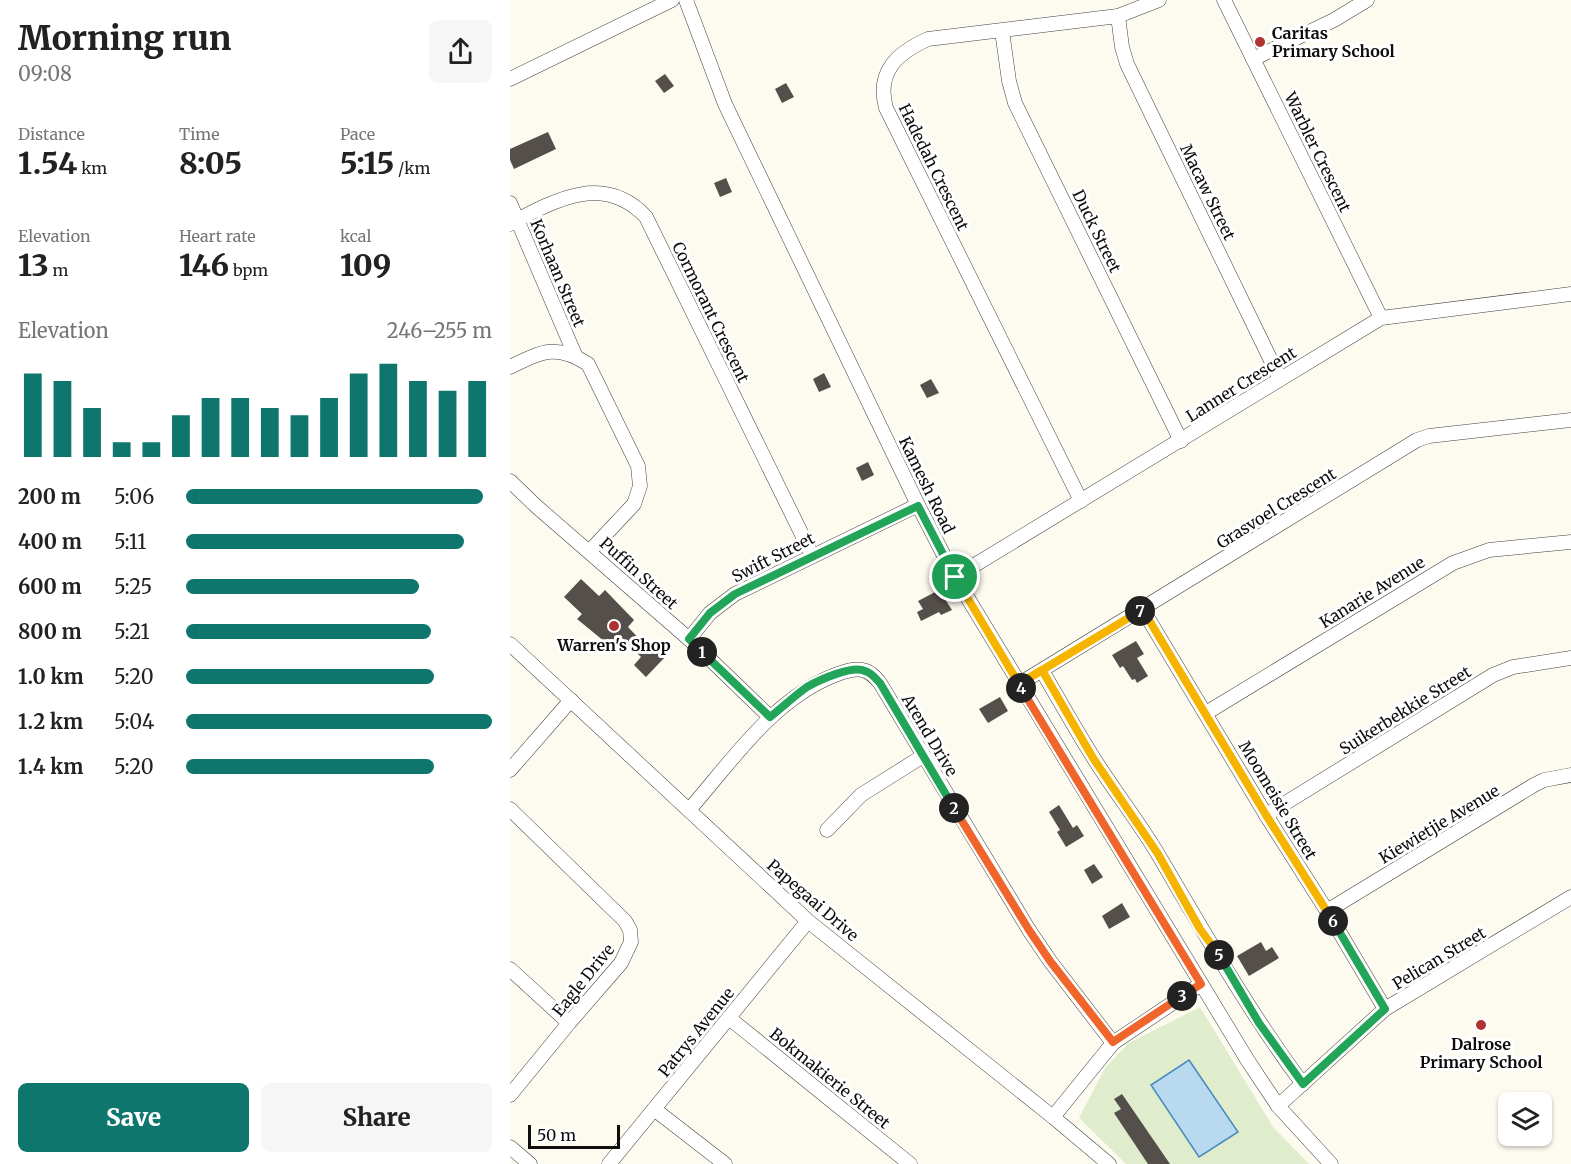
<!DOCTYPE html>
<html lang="en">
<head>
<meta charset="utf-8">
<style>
  :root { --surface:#fff; --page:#f6f6f6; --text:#222; --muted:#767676; --accent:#0f766e }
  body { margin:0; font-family:Merriweather,serif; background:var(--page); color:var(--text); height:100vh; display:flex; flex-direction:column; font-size:22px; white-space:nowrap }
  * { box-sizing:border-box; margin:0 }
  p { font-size:20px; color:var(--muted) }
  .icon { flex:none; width:33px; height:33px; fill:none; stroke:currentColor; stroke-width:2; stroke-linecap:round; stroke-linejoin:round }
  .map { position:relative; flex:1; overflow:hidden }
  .panel { display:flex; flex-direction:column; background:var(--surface); width:510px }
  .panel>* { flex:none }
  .controls { position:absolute; left:988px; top:1092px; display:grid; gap:12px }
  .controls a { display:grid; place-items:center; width:54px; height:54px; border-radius:9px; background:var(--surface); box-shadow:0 2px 4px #0004; font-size:30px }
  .scale { position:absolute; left:18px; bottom:15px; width:92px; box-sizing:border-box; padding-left:6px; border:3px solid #0d0d0d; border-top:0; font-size:16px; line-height:21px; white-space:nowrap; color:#0d0d0d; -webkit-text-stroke:4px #fff; paint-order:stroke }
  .pin { position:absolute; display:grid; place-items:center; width:51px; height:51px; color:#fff; margin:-26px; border:3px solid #fff; border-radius:50%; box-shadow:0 2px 6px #0007 }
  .km { position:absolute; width:30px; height:30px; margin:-15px; border-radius:50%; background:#222; color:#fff; font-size:16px; line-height:30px; text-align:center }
  .round { display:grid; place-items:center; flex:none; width:63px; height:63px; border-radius:9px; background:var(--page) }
  .overview { display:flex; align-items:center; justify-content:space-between; height:102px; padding:0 18px }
  h1 { font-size:33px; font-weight:800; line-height:45px }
  .metrics { display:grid; grid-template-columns:repeat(3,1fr); gap:9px; height:102px; padding:6px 18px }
  .metrics div { display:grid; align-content:center }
  .metrics b { font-size:30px; font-weight:800 }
  .metrics small { font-size:16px; font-weight:400 }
  .metrics p { font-size:16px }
  .chart { height:168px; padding:12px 18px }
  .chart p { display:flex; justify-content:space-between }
  .chart svg { width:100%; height:108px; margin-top:6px; stroke:var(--accent); stroke-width:6 }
  .cta { display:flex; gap:12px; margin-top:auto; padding:12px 18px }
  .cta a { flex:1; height:69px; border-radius:9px; background:var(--accent); color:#fff; font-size:24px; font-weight:800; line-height:69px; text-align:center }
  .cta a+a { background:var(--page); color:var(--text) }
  ul { padding:0 18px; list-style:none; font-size:20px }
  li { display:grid; grid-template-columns:96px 72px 1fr; align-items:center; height:45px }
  li i { height:15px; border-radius:8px; background:var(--accent) }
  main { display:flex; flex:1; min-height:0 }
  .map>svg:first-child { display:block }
</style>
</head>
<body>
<main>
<section class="panel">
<div class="overview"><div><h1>Morning run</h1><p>09:08</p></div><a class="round"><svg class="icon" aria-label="share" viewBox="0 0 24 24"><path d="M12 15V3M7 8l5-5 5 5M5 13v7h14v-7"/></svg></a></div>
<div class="metrics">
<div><p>Distance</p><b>1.54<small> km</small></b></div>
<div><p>Time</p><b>8:05</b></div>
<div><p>Pace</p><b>5:15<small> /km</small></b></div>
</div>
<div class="metrics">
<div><p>Elevation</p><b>13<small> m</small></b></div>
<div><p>Heart rate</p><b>146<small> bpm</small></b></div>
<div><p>kcal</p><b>109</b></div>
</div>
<div class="chart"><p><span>Elevation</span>246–255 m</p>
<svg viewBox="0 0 160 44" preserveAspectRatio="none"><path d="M5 44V10M15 44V13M25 44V24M35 44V38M45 44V38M55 44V27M65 44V20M75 44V20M85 44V24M95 44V27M105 44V20M115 44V10M125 44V6M135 44V13M145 44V17M155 44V13"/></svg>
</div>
<ul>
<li><b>200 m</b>5:06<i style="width:97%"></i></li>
<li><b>400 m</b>5:11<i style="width:91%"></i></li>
<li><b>600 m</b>5:25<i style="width:76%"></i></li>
<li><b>800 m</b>5:21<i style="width:80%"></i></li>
<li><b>1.0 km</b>5:20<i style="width:81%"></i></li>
<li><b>1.2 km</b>5:04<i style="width:100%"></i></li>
<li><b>1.4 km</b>5:20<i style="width:81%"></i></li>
</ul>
<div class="cta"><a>Save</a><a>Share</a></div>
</section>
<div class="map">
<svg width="1061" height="1164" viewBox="0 0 1061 1164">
  <rect width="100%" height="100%" fill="#fdfbef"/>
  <polygon fill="#e0edcc" points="690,1007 763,1127 799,1164 616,1164 569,1118 595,1068 619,1043"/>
  <polygon fill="#b8d9f0" stroke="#468ac0" stroke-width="1.5" points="679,1060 728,1132 689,1157 641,1085"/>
  <g fill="#554f4b">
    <polygon points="155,74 164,86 154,93 145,81"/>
    <polygon points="276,83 284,97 272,103 265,89"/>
    <polygon points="38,132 46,149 4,169 0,160 0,149"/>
    <polygon points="216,178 222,192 210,197 204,183"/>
    <polygon points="314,373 321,387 309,392 303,379"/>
    <polygon points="421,379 429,393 417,398 410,385"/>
    <polygon points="358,462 364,475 352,481 346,468"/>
    <polygon points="71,579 89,596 95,590 124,620 118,627 139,649 143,644 156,656 136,677 124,665 131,657 110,636 100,646 67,619 72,614 54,597"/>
    <polygon points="429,590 442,610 431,615 429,612 411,621 407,612 413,609 408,601"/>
    <polygon points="626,641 634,654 627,658 638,676 627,683 625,679 622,680 613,666 610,668 602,655"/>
    <polygon points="490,697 498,711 478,723 469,709"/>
    <polygon points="549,805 563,828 567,825 574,836 556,847 547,832 550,830 539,812"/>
    <polygon points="584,864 593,877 582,884 574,870"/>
    <polygon points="612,903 620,917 599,929 592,916"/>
    <polygon points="751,942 756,951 762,947 769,958 739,976 727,956"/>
    <polygon points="612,1094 660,1164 638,1164 604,1113 611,1109 604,1099"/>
  </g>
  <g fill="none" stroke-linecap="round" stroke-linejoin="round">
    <g stroke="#404040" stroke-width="15">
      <g id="minor">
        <polyline points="176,0 215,104 408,505 445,577 738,1061 768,1106 821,1164"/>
        <polyline points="714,0 871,318"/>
        <polyline points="608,16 612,47 617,64 770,379"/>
        <polyline points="492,31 499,81 505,103 671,441"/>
        <polyline points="743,59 824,20 857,0"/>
        <polyline points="0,79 162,0"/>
        <polyline points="0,203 65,355"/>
        <path d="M0,224c45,-24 94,-52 136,-7l166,338"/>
        <path d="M0,367c31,-15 46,-24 78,-3l50,102 2,20 -6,18 -44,47"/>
        <polyline points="0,481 26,506 179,639 260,717"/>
        <path d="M571,501l-195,-393c-10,-36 11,-55 42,-69l190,-23 41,-16"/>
        <polyline points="445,577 871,318 1061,294"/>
        <polyline points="633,610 756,815 817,911 875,1009"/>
        <polyline points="179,639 200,613 225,594 408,505"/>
        <polyline points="0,644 298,921 543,1117 599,1164"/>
        <path d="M532,671c17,28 33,58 51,86 21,34 46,65 66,99 46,78 90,156 144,228"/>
        <polyline points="509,684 907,440 919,436 1061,420"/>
        <polyline points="696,713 943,563 979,550 1061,542"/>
        <polyline points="0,770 61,700"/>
        <polyline points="0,809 115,921 120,930 121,942 111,963 59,1023 0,1095"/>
        <path d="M179,810c42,-48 84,-111 146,-135 8,-3 18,-7 27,-5 8,1 13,7 18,13l149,247 21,31 63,82"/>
        <polyline points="756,815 983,675 1003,667 1061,658"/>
        <polyline points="317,830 351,795 413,756"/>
        <polyline points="817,911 1024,785 1034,780 1061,775"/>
        <polyline points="0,969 59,1023"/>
        <polyline points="219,1018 400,1164"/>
        <polyline points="768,1106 875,1009 1061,897"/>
        <polyline points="144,1109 215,1164"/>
        <polyline points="543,1117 603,1043 691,984"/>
        <polyline points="0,1147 20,1164"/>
        <polyline points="99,1164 298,921"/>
      </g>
    </g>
    <use href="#minor" stroke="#fff" stroke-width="14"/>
  </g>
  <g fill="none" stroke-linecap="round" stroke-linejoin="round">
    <g stroke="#fff" stroke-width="12">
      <polyline id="split-1" points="192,652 179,639 200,613 225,594 408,506 445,577"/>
    </g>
    <g stroke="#fff" stroke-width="12">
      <path id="split-2" d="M192,652l68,65c13,-10 24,-21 37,-30 12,-7 45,-22 58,-16 7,2 10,7 15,12l74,125"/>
    </g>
    <g stroke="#fff" stroke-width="12">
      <polyline id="split-3" points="444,808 519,930 540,961 603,1042 672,996"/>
    </g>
    <g stroke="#fff" stroke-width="12">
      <polyline id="split-4" points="511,688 691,984 672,996"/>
    </g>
    <g stroke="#fff" stroke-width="12">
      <polyline id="split-5" points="511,688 509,684 532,670 583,758 648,854 690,929 709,955"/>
    </g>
    <g stroke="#fff" stroke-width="12">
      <polyline id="split-6" points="709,955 749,1023 793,1084 875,1009 823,921"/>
    </g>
    <g stroke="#fff" stroke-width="12">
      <polyline id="split-7" points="630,611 633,610 756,815 823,921"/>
    </g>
    <g stroke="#fff" stroke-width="12">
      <polyline id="split-8" points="445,577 509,684 630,611"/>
    </g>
    <use href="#split-1" stroke="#22a559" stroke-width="8"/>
    <use href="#split-2" stroke="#22a559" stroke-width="8"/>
    <use href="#split-3" stroke="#f0652b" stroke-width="8"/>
    <use href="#split-4" stroke="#f0652b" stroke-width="8"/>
    <use href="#split-5" stroke="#f5b400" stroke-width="8"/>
    <use href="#split-6" stroke="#22a559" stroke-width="8"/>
    <use href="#split-7" stroke="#f5b400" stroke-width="8"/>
    <use href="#split-8" stroke="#f5b400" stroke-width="8"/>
  </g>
  <g fill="#b03233" stroke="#fff" stroke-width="2">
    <circle cx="750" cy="42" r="6"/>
    <circle cx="104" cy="626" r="6"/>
    <circle cx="971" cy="1025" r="6"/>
  </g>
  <g text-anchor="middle" stroke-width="6" stroke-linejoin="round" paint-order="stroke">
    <g font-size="16" font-weight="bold" fill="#0d0d0d" stroke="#fff">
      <text x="762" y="39" text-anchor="start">Caritas<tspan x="762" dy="18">Primary School</tspan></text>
      <text x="104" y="651">Warren's Shop</text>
      <text x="971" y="1050">Dalrose<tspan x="971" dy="18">Primary School</tspan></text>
    </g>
    <g font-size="16" fill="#0d0d0d" stroke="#fff">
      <text transform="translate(808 152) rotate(64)" y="6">Warbler Crescent</text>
      <text transform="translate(424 167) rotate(64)" y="6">Hadedah Crescent</text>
      <text transform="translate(698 192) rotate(64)" y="6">Macaw Street</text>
      <text transform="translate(587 231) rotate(64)" y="6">Duck Street</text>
      <text transform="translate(48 273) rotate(67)" y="6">Korhaan Street</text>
      <text transform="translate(201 312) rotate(64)" y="6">Cormorant Crescent</text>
      <text transform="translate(731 384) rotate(-32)" y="6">Lanner Crescent</text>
      <text transform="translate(417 485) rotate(64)" y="6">Kamesh Road</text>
      <text transform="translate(766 508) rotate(-32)" y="6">Grasvoel Crescent</text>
      <text transform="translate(263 557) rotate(-27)" y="6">Swift Street</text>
      <text transform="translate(129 573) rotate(42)" y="6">Puffin Street</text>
      <text transform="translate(862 592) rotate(-32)" y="6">Kanarie Avenue</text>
      <text transform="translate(895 710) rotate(-32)" y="6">Suikerbekkie Street</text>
      <text transform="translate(420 735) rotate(59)" y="6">Arend Drive</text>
      <text transform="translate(768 800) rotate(59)" y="6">Moomeisie Street</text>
      <text transform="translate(929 824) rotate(-31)" y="6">Kiewietjie Avenue</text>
      <text transform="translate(303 900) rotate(41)" y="6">Papegaai Drive</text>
      <text transform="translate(929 958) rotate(-31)" y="6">Pelican Street</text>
      <text transform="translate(73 980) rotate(-51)" y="6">Eagle Drive</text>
      <text transform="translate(186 1032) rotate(-51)" y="6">Patrys Avenue</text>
      <text transform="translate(320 1078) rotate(39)" y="6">Bokmakierie Street</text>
    </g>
  </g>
</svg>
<div class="controls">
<a><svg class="icon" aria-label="layers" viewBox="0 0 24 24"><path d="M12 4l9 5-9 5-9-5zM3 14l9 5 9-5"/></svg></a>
</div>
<div class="scale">50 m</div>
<div class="pin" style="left:445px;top:577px;background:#1e9e55"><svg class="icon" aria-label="arrive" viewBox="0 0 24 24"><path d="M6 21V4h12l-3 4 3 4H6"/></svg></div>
<b class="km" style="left:192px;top:652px">1</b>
<b class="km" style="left:444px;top:808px">2</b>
<b class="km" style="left:672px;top:996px">3</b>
<b class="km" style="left:511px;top:688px">4</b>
<b class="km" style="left:709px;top:955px">5</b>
<b class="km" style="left:823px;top:921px">6</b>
<b class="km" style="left:630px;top:611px">7</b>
</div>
</main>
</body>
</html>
